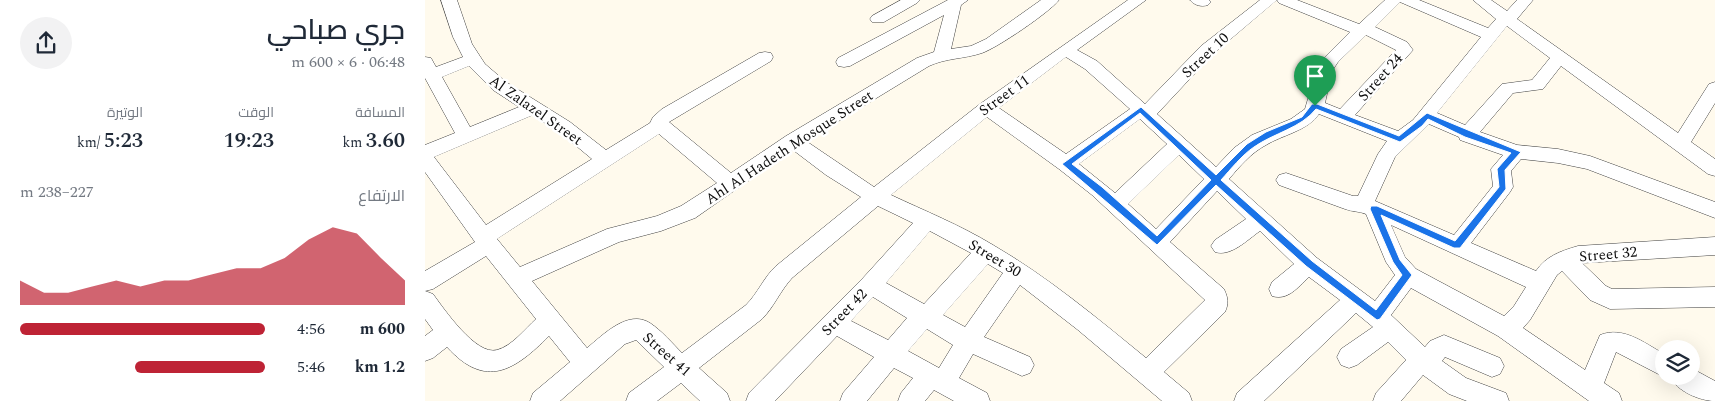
<!DOCTYPE html>
<html lang="ar">
<head>
<meta charset="utf-8">
<style>
  :root { --surface:#fff; --page:#f2f2f3; --text:#1f2937; --muted:#747a83; --accent:#be2335 }
  body { margin:0; font-family:Spectral,Cairo,serif; background:var(--page); color:var(--text); direction:rtl; height:100vh; display:flex; flex-direction:column; font-size:19px; white-space:nowrap }
  * { box-sizing:border-box; margin:0 }
  p { font-size:16px; color:var(--muted) }
  .icon { flex:none; width:28px; height:28px; fill:none; stroke:currentColor; stroke-width:2; stroke-linecap:round; stroke-linejoin:round }
  .map { position:relative; flex:1; overflow:hidden; direction:ltr }
  .sheet { display:flex; flex-direction:column; background:var(--surface); width:425px }
  .sheet>* { flex:none }
  .fabs { position:absolute; left:1230px; top:340px; display:grid; gap:10px }
  .fabs a { display:grid; place-items:center; width:45px; height:45px; border-radius:50%; background:var(--surface); box-shadow:0 5px 20px #0002; font-size:25px }
  .pin { position:absolute; display:grid; place-items:center; width:42px; height:42px; color:#fff; margin:-51px -21px; border-radius:50% 50% 50% 0; rotate:-45deg; box-shadow:0 0 5px #0007 }
  .pin .icon { rotate:45deg }
  .round { display:grid; place-items:center; flex:none; width:52px; height:52px; border-radius:26px; background:var(--page) }
  .overview { display:flex; align-items:center; justify-content:space-between; height:85px; padding:0 20px }
  h1 { font-size:28px; font-weight:600; line-height:38px }
  .stats { display:grid; grid-template-columns:repeat(3,1fr); gap:8px; height:85px; padding:5px 20px }
  .stats div { display:grid; align-content:center }
  .stats b { font-size:21px; font-weight:600 }
  .stats small { font-size:14px; font-weight:400 }
  .stats p { font-size:14px }
  .chart { height:140px; padding:10px 20px }
  .chart p { display:flex; justify-content:space-between }
  .chart svg { width:100%; height:90px; margin-top:5px; fill:var(--accent); opacity:.7 }
  ul { padding:0 20px; list-style:none; font-size:16px }
  li { display:grid; grid-template-columns:80px 60px 1fr; align-items:center; height:38px }
  li i { height:12px; border-radius:6px; background:var(--accent) }
  main { display:flex; flex:1; min-height:0 }
  .map>svg:first-child { display:block }
</style>
</head>
<body>
<main>
<div class="map">
<svg width="1290" height="401" viewBox="0 0 1290 401">
  <rect width="100%" height="100%" fill="#fffaed"/>
  <g fill="none" stroke-linecap="round" stroke-linejoin="round">
    <g stroke="#404040" stroke-width="1">
      <g id="minor">
        <path d="M16,0h16l15,44 13,20 21,18 64,40 36,28 44,-27 3,-6 9,-8 97,-56 6,-1 6,1 2,4 -2,4 -102,61 62,51 55,-37 131,-78 17,-6 10,-37 -94,51 -6,1 -6,-1 -2,-4 2,-4 110,-58h20l-7,5 -10,44 20,-3 15,-7 55,-39h18c-9,12 -62,48 -77,53 -18,6 -36,5 -53,13l-123,75 68,46 106,-83 148,-104h18l-69,50 20,11 48,43 56,-58 59,-46h37l62,24 26,-24h34l69,28 8,-9 -23,-19h18l16,11 10,-11h16l-16,19 161,114 31,-49 6,-2v21l-24,39 24,17v17l-7,-2 -147,-108 -18,23 -30,4 -33,39 37,13 41,4 32,7 125,46v16l-128,-49 -29,-6 -37,-4 -10,12 2,16 -3,5 -39,51 65,28c10,-15 25,-20 42,-25l137,-9v18l-133,8 24,23 6,3 103,-2v20l-105,2 -20,-9 -28,-29 -5,4 -27,45 -7,8 62,42 15,-35c23,-9 43,7 64,19v22h2l-2,1 -48,-25 -12,31 15,10 3,8h-33l-91,-65 -87,-48 -20,27 34,32 5,-6 14,-6 56,23 4,8 -4,8 -8,3 -47,-20 -3,4 24,17 40,15 3,8h-42l-18,-7 -26,-19 -22,26h-28l3,-8 30,-33 -18,-18 -31,23 -8,3 -8,-3 -4,-8 4,-8 32,-22 -17,-14 -92,88h-30l3,-8 103,-93 -31,-23c-11,10 -21,24 -37,19l-3,-7 3,-7 22,-18 -34,-33c-13,9 -29,26 -45,21l-4,-6 4,-6 31,-21 -29,-28 -47,51 54,47c4,9 5,14 1,23l-61,60 25,21 3,8h-30l-84,-71 -58,-45 -36,52 46,20 4,8 -4,8 -8,3 -49,-22 -14,24 28,15 3,8h-36l-20,-11 -9,11h-27l3,-8 12,-15 -19,-10 -27,33h-27l3,-8 31,-36 -37,-21 -62,65h-29l3,-8 114,-115 50,-55 -35,-17 -86,72c-12,13 -18,29 -30,41l-63,49 28,25 3,8h-30l-19,-18 -24,18h-31l3,-8 35,-26 -28,-27 -11,4 -65,57h-30l3,-8 37,-31 -21,-26c-34,34 -63,54 -102,11l-14,11 -8,3v-25l8,-6 -8,-11v-28l8,3c11,15 43,62 64,56 15,-4 28,-21 39,-31l-50,-63 -53,33 -8,2v-20l50,-29 -50,-70v-27l30,-12 -30,-55v-21l6,1 5,9 27,-10 -10,-20zM852,0l2,3 71,29 -27,27 -7,12 -11,38 -14,10 -39,16 -18,13 -18,19 -59,-53 56,-60zM975,2l81,35 -68,83 -15,11 -43,-16 58,-65 -6,-8 -32,-15zM1082,26l43,32 -18,22 -30,4 -37,41 -28,-12zM941,35l30,15 -56,59 -15,-6 7,-32 6,-9zM641,57l19,12 45,40 -64,45 -67,-46zM44,66l24,24 26,17 -49,20 -28,-50zM894,114l68,27 -9,13 -20,42h-5l-67,-23 -7,2 -3,5 3,5 66,24c8,3 14,2 21,5l20,48 9,13 -20,26 -58,-43 -88,-79c11,-13 22,-26 37,-34 16,-10 42,-14 53,-31zM108,115l30,20 29,24 -106,66 -52,-68zM562,117l72,52 33,26 113,105 -59,58c-49,-40 -98,-81 -153,-113 -33,-20 -68,-34 -102,-50zM715,119l27,25 -52,49 -36,-29zM1004,124l30,13 1,3 43,15 -12,14 2,17 -39,49 -79,-34 20,-44zM234,134l58,49 -36,23 -24,10 -50,13 -87,38 -23,-28zM368,150l33,25 35,22 -85,69c-12,11 -18,27 -30,39l-64,48c-10,-10 -20,-22 -32,-30 -22,-14 -47,12 -63,25l-55,-67 87,-39 42,-11 34,-13zM754,155l25,24 -48,50 -28,-25zM966,225l135,62 -12,19 -10,10 -88,-47 -11,-12zM505,231l41,22 -47,51 -38,-21zM563,264l15,9 -38,54 -22,-12zM448,297l34,21 -19,22 -37,-19zM502,329l26,16 -14,23 -31,-17z"/>
        <polygon points="476,0 495,0 492,3 459,22 447,22 445,19 447,16"/>
        <path d="M765,0h19l2,2 -3,3c-6,2 -13,1 -18,-5z"/>
        <path d="M1266,368l24,13v20c-15,0 -39,-10 -45,-25h21z"/>
      </g>
    </g>
    <use href="#minor" fill="#fff" fill-rule="evenodd"/>
  </g>
  <path fill="#1a73e8" stroke="#fff" fill-rule="evenodd" d="M887,104h5l82,32 28,-23 94,39 -16,18 1,19 -46,59h-6l-73,-33 19,45 12,15 -32,44 -3,1 -71,-54 -90,-81 -59,60 -95,-81 79,-57 75,68 31,-31 19,-12 36,-15zM891,109l84,33 22,-16 6,-7 37,18 46,16 -14,16 2,18 -44,54 -78,-35h-6l-1,3 23,53 9,13 -26,35 -64,-49 -91,-81c10,-11 21,-25 33,-33 20,-14 47,-19 62,-38zM715,113l71,67 -54,56 -55,-49 -30,-23z"/>
  <g text-anchor="middle" stroke-width="5" stroke-linejoin="round" paint-order="stroke">
    <g font-size="15" fill="#0d0d0d" stroke="#fff">
      <text transform="translate(780 55) rotate(-43)" y="5">Street 10</text>
      <text transform="translate(955 77) rotate(-48)" y="5">Street 24</text>
      <text transform="translate(579 95) rotate(-36)" y="5">Street 11</text>
      <text transform="translate(111 110) rotate(35)" y="5">Al Zalazel Street</text>
      <text transform="translate(364 147) rotate(-33)" y="5">Ahl Al Hadeth Mosque Street</text>
      <text transform="translate(1183 254) rotate(-5)" y="5">Street 32</text>
      <text transform="translate(570 258) rotate(31)" y="5">Street 30</text>
      <text transform="translate(419 312) rotate(-46)" y="5">Street 42</text>
      <text transform="translate(242 354) rotate(41)" y="5">Street 41</text>
    </g>
  </g>
</svg>
<div class="fabs">
<a><svg class="icon" aria-label="layers" viewBox="0 0 24 24"><path d="M12 4l9 5-9 5-9-5zM3 14l9 5 9-5"/></svg></a>
</div>
<div class="pin" style="left:890px;top:106px;background:#1e9e55"><svg class="icon" aria-label="arrive" viewBox="0 0 24 24"><path d="M6 21V4h12l-3 4 3 4H6"/></svg></div>
</div>
<section class="sheet">
<div class="overview"><div><h1>جري صباحي</h1><p>06:48 · 6 × 600 m</p></div><a class="round"><svg class="icon" aria-label="share" viewBox="0 0 24 24"><path d="M12 15V3M7 8l5-5 5 5M5 13v7h14v-7"/></svg></a></div>
<div class="stats">
<div><p>المسافة</p><b>3.60<small> km</small></b></div>
<div><p>الوقت</p><b>19:23</b></div>
<div><p>الوتيرة</p><b>5:23<small> /km</small></b></div>
</div>
<div class="chart"><p><span>الارتفاع</span>227–238 m</p>
<svg viewBox="0 0 160 44" preserveAspectRatio="none"><path d="M0 44V32L10 38L20 38L30 35L40 32L50 35L60 32L70 32L80 29L90 26L100 26L110 21L120 12L130 6L140 9L150 21L160 32V44z"/></svg>
</div>
<ul>
<li><b>600 m</b>4:56<i style="width:100%"></i></li>
<li><b>1.2 km</b>5:46<i style="width:53%"></i></li>
</ul>
</section>
</main>
</body>
</html>
